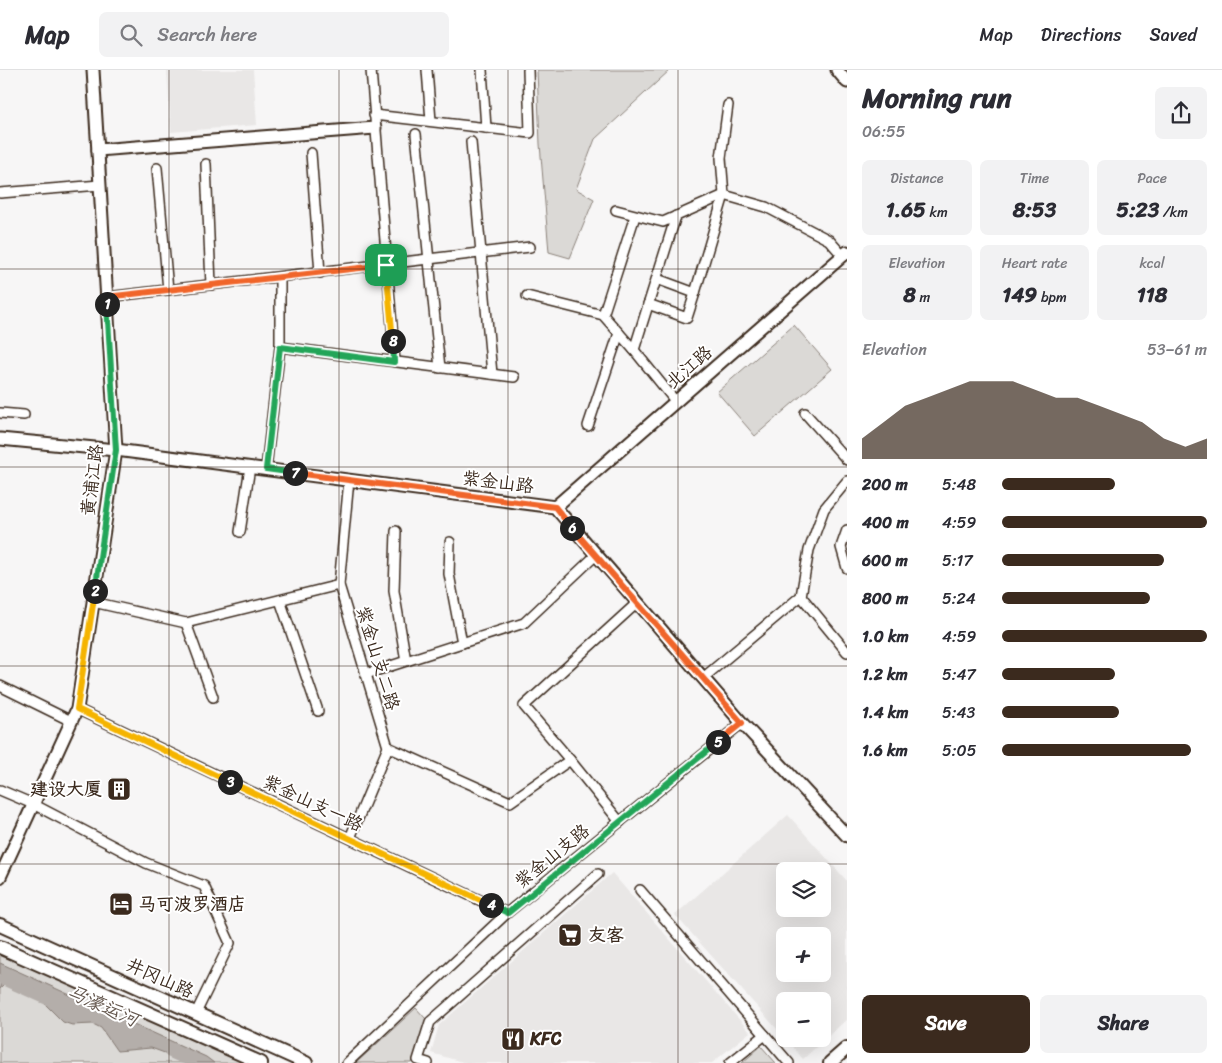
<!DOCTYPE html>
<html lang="en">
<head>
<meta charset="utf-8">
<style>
  :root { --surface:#fff; --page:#f2f2f3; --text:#2b2b33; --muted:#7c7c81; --line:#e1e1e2; --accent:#3b2a1e }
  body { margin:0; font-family:Sriracha,"LXGW WenKai TC",sans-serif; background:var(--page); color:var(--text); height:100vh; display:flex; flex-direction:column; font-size:19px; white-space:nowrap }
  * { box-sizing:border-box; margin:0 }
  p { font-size:16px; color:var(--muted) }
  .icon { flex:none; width:28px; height:28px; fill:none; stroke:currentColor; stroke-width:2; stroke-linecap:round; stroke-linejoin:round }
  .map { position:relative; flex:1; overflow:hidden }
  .sheet { display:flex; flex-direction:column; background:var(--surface); width:375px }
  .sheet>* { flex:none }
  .controls { position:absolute; left:776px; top:792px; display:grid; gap:10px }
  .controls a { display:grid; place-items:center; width:55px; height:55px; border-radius:8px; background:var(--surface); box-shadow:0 5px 20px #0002; font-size:25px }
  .pin { position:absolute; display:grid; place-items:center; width:42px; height:42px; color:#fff; margin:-21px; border-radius:10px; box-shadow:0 2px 8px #0006 }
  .km { position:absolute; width:25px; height:25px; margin:-12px; border-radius:50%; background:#222; color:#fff; font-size:14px; line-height:25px; text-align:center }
  .round { display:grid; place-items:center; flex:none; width:52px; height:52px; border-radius:8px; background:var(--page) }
  .overview { display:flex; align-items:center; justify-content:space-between; height:85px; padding:0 15px }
  h1 { font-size:28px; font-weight:700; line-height:38px }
  .metrics { display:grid; grid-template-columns:repeat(3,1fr); gap:8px; height:85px; padding:5px 15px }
  .metrics div { display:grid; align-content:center; border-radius:8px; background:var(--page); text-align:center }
  .metrics b { font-size:21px; font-weight:700 }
  .metrics small { font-size:14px; font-weight:400 }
  .metrics p { font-size:14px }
  .chart { height:140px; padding:10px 15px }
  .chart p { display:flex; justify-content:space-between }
  .chart svg { width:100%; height:90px; margin-top:5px; fill:var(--accent); opacity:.7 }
  .action { display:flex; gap:10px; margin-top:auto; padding:10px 15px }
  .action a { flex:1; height:58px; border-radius:8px; background:var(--accent); color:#fff; font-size:20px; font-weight:700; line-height:58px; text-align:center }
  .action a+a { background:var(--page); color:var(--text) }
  ul { padding:0 15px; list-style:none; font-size:16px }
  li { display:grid; grid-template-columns:80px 60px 1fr; align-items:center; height:38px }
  li i { height:12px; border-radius:6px; background:var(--accent) }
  header { display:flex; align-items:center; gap:30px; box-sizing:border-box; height:70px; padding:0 25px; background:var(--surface); border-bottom:1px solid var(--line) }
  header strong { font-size:24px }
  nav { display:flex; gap:28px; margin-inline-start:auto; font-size:18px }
  .search { width:350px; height:45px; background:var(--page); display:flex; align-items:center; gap:12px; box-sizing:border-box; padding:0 18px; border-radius:8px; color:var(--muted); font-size:19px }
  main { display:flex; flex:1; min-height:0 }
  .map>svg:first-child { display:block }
</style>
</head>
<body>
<header>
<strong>Map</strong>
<div class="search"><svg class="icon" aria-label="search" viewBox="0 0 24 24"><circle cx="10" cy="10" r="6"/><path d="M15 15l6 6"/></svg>Search here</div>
<nav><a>Map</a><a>Directions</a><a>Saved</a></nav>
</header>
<main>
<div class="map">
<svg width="847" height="993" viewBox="0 0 847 993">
  <rect width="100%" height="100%" fill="#f7f6f6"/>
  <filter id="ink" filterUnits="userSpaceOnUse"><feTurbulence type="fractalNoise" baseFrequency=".02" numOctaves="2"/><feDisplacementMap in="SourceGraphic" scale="10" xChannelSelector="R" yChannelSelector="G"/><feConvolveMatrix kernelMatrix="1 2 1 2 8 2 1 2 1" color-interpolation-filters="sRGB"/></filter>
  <g filter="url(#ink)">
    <g fill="#e9e7e6" fill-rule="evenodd">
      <polygon points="167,0 253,0 257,55 171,62"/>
      <path d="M788,745l59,66v138l-44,40 -17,-20h36v-38h-37v37l-110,-123zM822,801v38h-37v-38zM822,866v38h-37v-38z"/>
      <polygon points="612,803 750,962 712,993 466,993 431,983 439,955"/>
    </g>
    <g fill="#dbd9d6" stroke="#8b827a">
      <polygon points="537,0 670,0 595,69 576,119 594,129 570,188 549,182 540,74"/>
      <polygon points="794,255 832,299 755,366 717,322"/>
      <polygon points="0,877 262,993 0,993"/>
      <polygon points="416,938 426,949 412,993 356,993"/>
      <polygon points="761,976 776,993 742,993"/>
    </g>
    <polygon fill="#b4aeaa" stroke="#847972" points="0,893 206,987 214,993 192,993 151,978 117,981 101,958 93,954 72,955 63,952 35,924 13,915 4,915 0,919"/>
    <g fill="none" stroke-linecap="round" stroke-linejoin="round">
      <g stroke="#b4aeaa" stroke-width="10">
        <polyline points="0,909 47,930"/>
        <polyline points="170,983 192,993"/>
      </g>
      <g stroke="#3b2a1e" stroke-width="12">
        <g id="minor">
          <polyline points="371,0 395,292"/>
          <polyline points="427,0 431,51"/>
          <polyline points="482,0 486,58"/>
          <polyline points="374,45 530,63 528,0"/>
          <polyline points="416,64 440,298"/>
          <polyline points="471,72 492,304"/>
          <polyline points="311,83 320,203"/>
          <polyline points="206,94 211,215"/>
          <polyline points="157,98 168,220"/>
          <polyline points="0,123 100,115"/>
          <polyline points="616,140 663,152 724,125 766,137 829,170 843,186"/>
          <polyline points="657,209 695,223 724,125 721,88 728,35"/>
          <polyline points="527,226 603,245 634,280"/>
          <polyline points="107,227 530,177"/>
          <polyline points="648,234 687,248 695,223"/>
          <polyline points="603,245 635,146"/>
          <polyline points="280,277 514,307"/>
          <polyline points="676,332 634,280 676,146"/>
          <polyline points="0,343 24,345"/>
          <polyline points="805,343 847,390"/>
          <polyline points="588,356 619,263"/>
          <polyline points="266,399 280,277 280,207"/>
          <polyline points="349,410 339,515 388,677 350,768"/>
          <polyline points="847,460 841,477 847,498"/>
          <polyline points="396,461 394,521 406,591"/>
          <polyline points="240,462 250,397"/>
          <polyline points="450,472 449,504 462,573"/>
          <polyline points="801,526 847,582"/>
          <polyline points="280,530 318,641"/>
          <polyline points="93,532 186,553 339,515"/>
          <polyline points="186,553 213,627"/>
          <polyline points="366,604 524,553 596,485"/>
          <polyline points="703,608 801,526 809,480 824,439 847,411"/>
          <polyline points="0,616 71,651"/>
          <polyline points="77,639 507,843"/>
          <polyline points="388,677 510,732 570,690 620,752"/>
          <polyline points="570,690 524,636 637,533"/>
          <polyline points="0,720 33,734 146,793 204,816 230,873 196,943"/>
          <polyline points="640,820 789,993"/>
          <polyline points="347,993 507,843 742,653"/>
          <polyline points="428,993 418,990 430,952 598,804"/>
          <polyline points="730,993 765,965"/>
        </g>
      </g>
      <g stroke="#3b2a1e" stroke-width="15">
        <g id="tertiary">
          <polyline points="837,0 847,12"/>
          <polyline points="98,80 375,58"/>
          <polyline points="0,369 116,380 555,437 742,653 847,766"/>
          <polyline points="555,437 847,182"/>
          <polyline points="0,807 77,639 116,380 93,0"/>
        </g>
      </g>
      <g stroke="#3b2a1e" stroke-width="16">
        <g id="secondary">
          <polyline points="0,855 306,993"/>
          <polyline points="0,877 261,993"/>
          <polyline points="830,993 847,978"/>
        </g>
      </g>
      <use href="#minor" stroke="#fff" stroke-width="9"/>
      <use href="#tertiary" stroke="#fff" stroke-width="11"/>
      <use href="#secondary" stroke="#fff" stroke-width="12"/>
    </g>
  </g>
  <g fill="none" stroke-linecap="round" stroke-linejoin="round" filter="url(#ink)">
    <g stroke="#fff" stroke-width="10">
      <polyline id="split-1" points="107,234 106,227 386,195"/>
    </g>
    <g stroke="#fff" stroke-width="10">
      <polyline id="split-2" points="95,521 116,380 107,234"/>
    </g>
    <g stroke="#fff" stroke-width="10">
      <polyline id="split-3" points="95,521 77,639 230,712"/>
    </g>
    <g stroke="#fff" stroke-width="10">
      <polyline id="split-4" points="230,712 491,835"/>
    </g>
    <g stroke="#fff" stroke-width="10">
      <polyline id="split-5" points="491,835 508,843 718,672"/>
    </g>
    <g stroke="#fff" stroke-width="10">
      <polyline id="split-6" points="572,458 742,653 718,672"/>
    </g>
    <g stroke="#fff" stroke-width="10">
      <polyline id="split-7" points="295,403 555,437 572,458"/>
    </g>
    <g stroke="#fff" stroke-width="10">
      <polyline id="split-8" points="295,403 266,399 280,277 394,292 393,271"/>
    </g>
    <g stroke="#fff" stroke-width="10">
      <polyline id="split-9" points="386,195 393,271"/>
    </g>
    <use href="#split-1" stroke="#f0652b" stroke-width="6"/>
    <use href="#split-2" stroke="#22a559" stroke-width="6"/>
    <use href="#split-3" stroke="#f5b400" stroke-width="6"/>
    <use href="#split-4" stroke="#f5b400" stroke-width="6"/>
    <use href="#split-5" stroke="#22a559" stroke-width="6"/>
    <use href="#split-6" stroke="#f0652b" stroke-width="6"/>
    <use href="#split-7" stroke="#f0652b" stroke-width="6"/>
    <use href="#split-8" stroke="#22a559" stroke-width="6"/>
    <use href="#split-9" stroke="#f5b400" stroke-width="6"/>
  </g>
  <path fill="none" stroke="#3b2a1e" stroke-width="1" stroke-opacity="0.55" d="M169,0v993M339,0v993M508,0v993M678,0v993M0,199h847M0,397h847M0,596h847M0,794h847"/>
  <defs>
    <g id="building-square" transform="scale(1.25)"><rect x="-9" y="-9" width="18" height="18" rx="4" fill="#3b2a1e" stroke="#fff"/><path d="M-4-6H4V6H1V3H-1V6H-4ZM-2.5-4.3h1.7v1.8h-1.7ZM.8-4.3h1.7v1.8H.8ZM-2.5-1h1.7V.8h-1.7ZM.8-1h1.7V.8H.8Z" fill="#fff"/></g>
    <g id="hotel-square" transform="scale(1.25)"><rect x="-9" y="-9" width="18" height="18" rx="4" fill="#3b2a1e" stroke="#fff"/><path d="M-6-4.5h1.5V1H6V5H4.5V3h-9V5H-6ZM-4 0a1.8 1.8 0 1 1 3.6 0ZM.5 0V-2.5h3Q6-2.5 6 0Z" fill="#fff"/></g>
    <g id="supermarket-square" transform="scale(1.25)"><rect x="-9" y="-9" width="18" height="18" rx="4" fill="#3b2a1e" stroke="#fff"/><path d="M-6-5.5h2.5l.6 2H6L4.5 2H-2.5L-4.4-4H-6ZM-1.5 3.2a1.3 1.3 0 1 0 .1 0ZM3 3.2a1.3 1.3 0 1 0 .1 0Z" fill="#fff"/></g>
    <g id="restaurant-square" transform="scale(1.25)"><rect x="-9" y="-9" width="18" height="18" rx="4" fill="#3b2a1e" stroke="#fff"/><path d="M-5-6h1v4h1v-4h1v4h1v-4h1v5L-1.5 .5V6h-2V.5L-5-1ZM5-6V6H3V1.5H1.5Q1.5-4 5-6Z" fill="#fff"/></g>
  </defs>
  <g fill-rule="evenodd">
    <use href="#building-square" x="119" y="719"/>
    <use href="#hotel-square" x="121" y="834"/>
    <use href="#supermarket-square" x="570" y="865"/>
    <use href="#restaurant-square" x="513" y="969"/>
  </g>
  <g text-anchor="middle" stroke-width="4" stroke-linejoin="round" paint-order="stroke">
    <g font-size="18" fill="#3b2a1e" stroke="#fff">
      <text transform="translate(689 297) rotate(-41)" y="6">北江路</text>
      <text transform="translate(92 410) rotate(-83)" y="6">黄浦江路</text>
      <text transform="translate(498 412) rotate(7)" y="6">紫金山路</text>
      <text transform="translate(378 588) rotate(73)" y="6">紫金山支二路</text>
      <text transform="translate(313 733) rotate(25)" y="6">紫金山支一路</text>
      <text transform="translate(552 786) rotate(-39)" y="6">紫金山支路</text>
      <text transform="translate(160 908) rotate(24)" y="6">井冈山路</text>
    </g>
    <g font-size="18" font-weight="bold" fill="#3b2a1e" stroke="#fff" text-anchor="start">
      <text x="102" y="725" text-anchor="end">建设大厦</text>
      <text x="138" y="840">马可波罗酒店</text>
      <text x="588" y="871">友客</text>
      <text x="530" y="975">KFC</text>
    </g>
    <g font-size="19" font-style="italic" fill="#65584f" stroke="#fff">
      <text transform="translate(103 935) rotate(24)" y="7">马濠运河</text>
    </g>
  </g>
</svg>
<div class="controls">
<a><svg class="icon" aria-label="layers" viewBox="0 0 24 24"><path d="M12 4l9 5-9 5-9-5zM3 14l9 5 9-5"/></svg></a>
<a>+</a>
<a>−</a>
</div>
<div class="pin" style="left:386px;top:195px;background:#1e9e55"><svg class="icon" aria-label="arrive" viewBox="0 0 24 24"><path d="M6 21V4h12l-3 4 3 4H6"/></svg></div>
<b class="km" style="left:107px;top:234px">1</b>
<b class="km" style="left:95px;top:521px">2</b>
<b class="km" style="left:230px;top:712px">3</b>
<b class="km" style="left:491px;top:835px">4</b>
<b class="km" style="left:718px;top:672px">5</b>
<b class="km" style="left:572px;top:458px">6</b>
<b class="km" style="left:295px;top:403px">7</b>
<b class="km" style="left:393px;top:271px">8</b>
</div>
<section class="sheet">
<div class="overview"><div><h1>Morning run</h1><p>06:55</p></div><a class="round"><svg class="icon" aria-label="share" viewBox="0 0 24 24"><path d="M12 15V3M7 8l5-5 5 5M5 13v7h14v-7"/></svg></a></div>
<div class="metrics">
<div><p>Distance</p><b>1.65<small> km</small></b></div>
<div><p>Time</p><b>8:53</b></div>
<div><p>Pace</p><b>5:23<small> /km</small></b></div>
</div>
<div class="metrics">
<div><p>Elevation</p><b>8<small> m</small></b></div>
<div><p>Heart rate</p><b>149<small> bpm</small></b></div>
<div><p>kcal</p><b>118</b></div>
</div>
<div class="chart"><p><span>Elevation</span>53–61 m</p>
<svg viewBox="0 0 160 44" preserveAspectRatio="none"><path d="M0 44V34L10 26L20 18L30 14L40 10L50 6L60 6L70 6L80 10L90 14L100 14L110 18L120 22L130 26L140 34L150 38L160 34V44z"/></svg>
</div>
<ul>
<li><b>200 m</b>5:48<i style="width:55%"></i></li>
<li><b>400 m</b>4:59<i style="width:100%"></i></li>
<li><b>600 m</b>5:17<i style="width:79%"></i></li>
<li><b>800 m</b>5:24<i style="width:72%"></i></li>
<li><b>1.0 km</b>4:59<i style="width:100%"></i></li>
<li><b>1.2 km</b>5:47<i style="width:55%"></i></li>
<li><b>1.4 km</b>5:43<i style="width:57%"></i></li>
<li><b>1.6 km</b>5:05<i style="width:92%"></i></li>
</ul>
<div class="action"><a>Save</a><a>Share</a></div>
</section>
</main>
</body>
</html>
